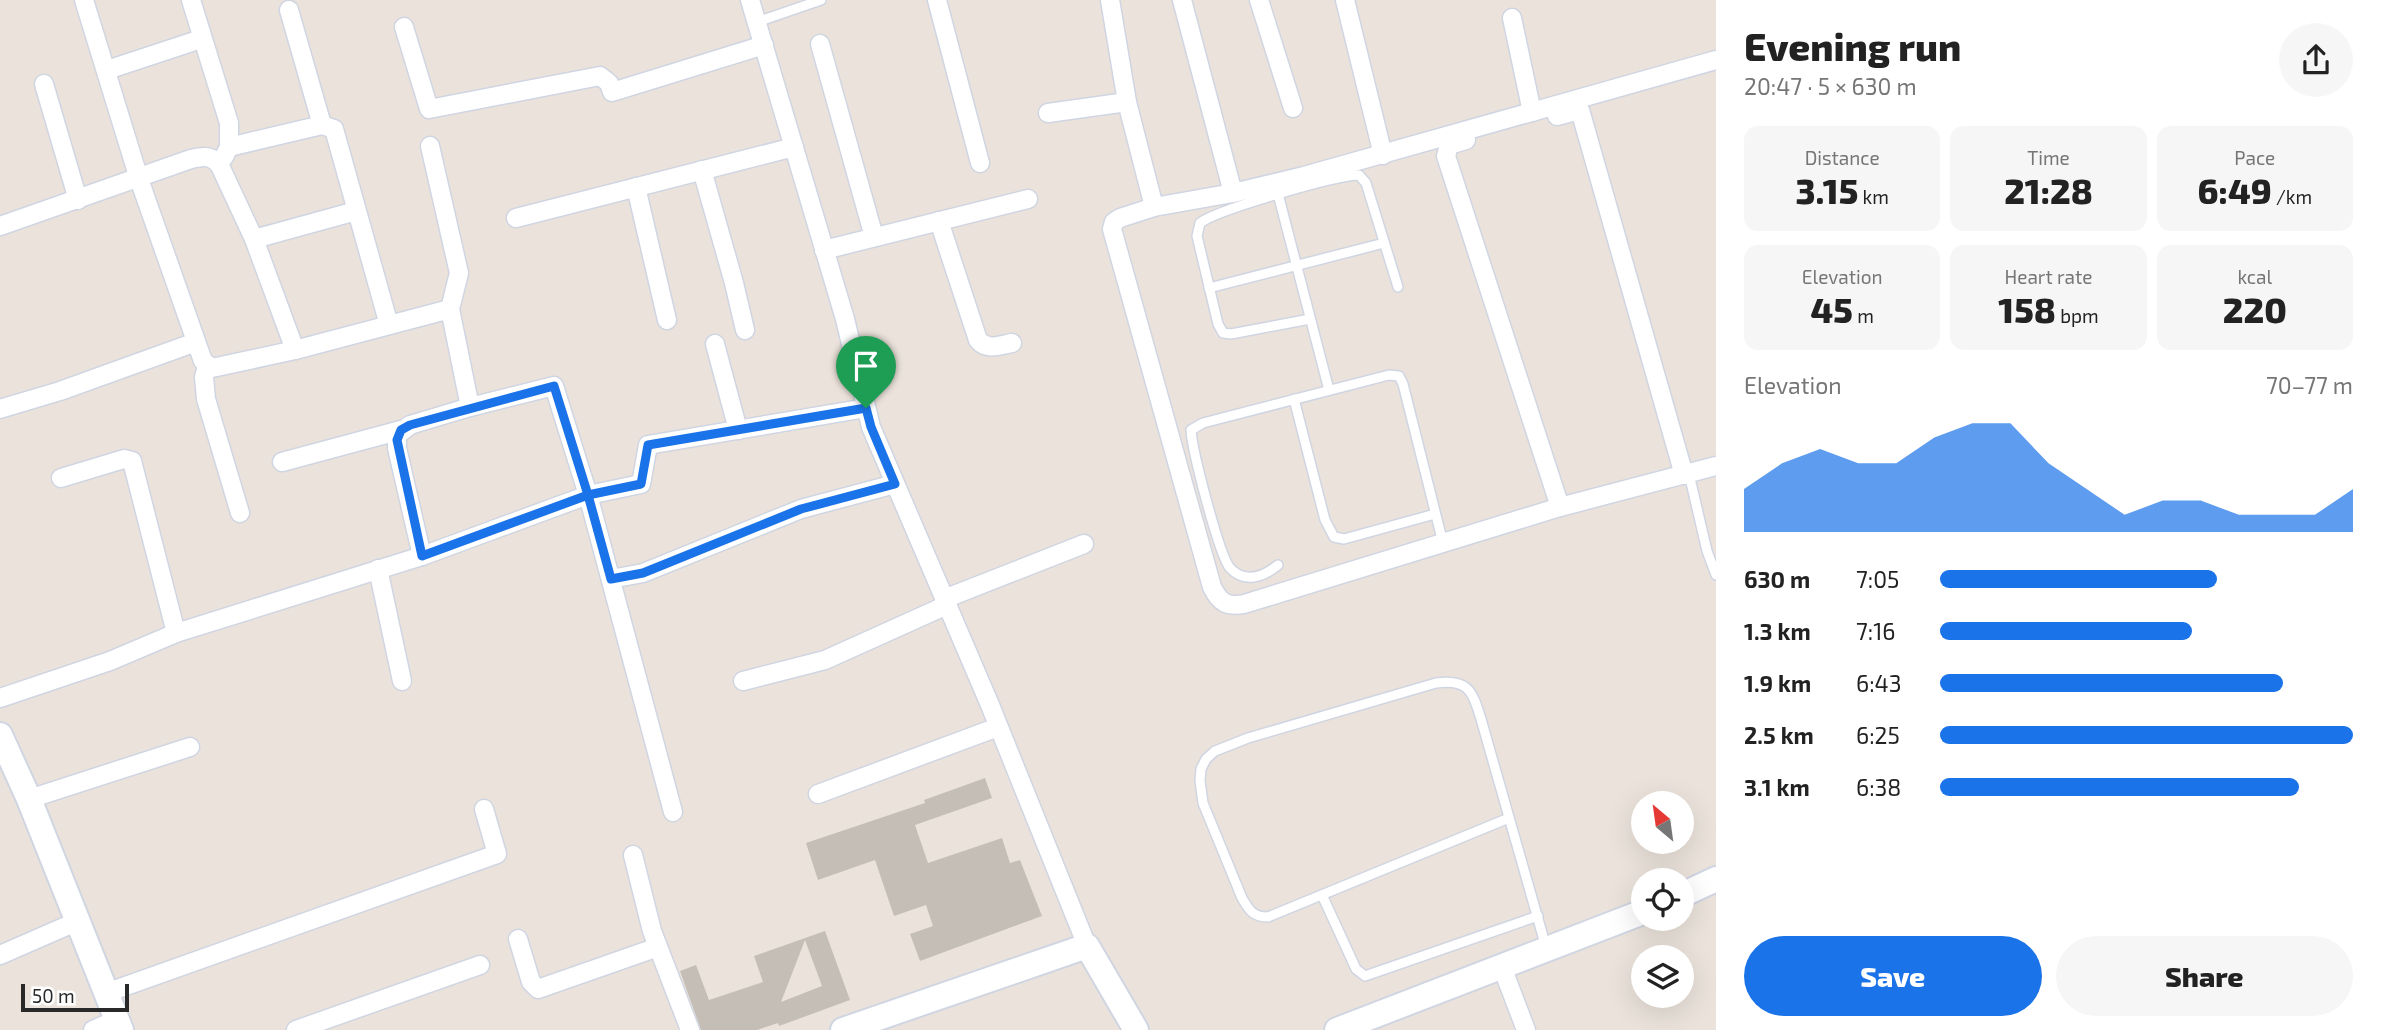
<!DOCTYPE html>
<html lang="en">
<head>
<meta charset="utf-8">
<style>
  :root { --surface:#fff; --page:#f6f6f6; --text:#222; --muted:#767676; --accent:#1a73e8 }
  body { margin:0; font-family:"Exo 2",sans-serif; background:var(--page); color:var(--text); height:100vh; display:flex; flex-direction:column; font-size:26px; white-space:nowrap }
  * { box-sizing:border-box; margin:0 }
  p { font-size:23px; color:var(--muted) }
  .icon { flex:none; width:38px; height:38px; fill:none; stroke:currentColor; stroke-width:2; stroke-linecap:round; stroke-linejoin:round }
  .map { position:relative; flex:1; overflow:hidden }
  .details { display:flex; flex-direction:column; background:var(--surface); width:665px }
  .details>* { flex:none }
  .needle { width:46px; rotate:331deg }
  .fabs { position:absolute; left:1631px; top:791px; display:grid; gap:14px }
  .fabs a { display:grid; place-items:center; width:63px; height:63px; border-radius:50%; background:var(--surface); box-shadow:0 7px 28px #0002; font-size:35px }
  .scale { position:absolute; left:21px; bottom:18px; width:108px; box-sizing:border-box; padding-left:7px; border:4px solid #292929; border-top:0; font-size:19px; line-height:24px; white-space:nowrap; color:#292929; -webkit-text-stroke:5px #fff; paint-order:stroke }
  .pin { position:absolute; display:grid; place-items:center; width:60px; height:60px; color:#fff; margin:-72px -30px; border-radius:50% 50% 50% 0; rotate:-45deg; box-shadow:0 0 7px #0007 }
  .pin .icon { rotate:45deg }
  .round { display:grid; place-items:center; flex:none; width:74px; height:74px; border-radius:37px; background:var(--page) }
  .overview { display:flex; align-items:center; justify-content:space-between; height:119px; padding:0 28px }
  h1 { font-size:38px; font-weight:800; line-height:52px }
  .figures { display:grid; grid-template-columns:repeat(3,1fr); gap:10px; height:119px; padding:7px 28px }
  .figures div { display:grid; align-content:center; border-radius:14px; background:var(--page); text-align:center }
  .figures b { font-size:35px; font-weight:800 }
  .figures small { font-size:19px; font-weight:400 }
  .figures p { font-size:19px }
  .chart { height:196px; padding:14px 28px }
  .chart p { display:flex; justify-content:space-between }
  .chart svg { width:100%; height:126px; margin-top:7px; fill:var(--accent); opacity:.7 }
  .primary-button { display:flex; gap:14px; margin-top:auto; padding:14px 28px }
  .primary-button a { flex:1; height:80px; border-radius:42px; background:var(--accent); color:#fff; font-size:28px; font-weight:800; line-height:80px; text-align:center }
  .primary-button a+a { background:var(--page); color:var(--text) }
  ul { padding:0 28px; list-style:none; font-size:23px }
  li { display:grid; grid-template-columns:112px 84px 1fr; align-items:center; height:52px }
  li i { height:18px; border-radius:9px; background:var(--accent) }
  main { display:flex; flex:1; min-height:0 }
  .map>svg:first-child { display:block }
</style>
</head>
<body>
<main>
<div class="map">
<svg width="1716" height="1030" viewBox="0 0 1716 1030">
  <rect width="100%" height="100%" fill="#ebe3db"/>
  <g fill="#c4beb6" fill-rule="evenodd">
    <polygon points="985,778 992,798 915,825 928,863 1002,838 1010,863 1020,860 1042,916 920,961 910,934 933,926 926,905 894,916 875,860 818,880 806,843 925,803 924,800"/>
    <path d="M825,931l25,69 -71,26 -1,-3 -21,7h-56l-21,-59 16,-6 13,35 54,-18 -9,-26zM805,940l17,46 -41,16z"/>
  </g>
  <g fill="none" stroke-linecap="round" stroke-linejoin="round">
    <g stroke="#d0d5e2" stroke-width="12">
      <g id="lane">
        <polyline points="757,22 821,0"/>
        <polyline points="1278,194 1329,390"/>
        <polyline points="1209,288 1384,243"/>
        <path d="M1310,319l-79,15 -8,-1 -5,-9 -21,-88 3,-13c16,-13 137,-48 159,-48l7,8 32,104"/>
        <polyline points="1294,399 1325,520 1334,537 1344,539 1435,514"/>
        <polyline points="1689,474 1707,551 1716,575"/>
        <path d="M1278,565c-15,12 -33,19 -48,3 -11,-13 -38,-118 -39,-138l12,-7 186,-48 10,1 4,8 40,159"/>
        <path d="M1509,818l-241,99c-15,0 -19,-7 -26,-19l-39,-95 -3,-22 1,-12 5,-10 9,-8 33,-13 188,-55c32,-4 36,7 45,36l65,228"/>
        <polyline points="1322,895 1356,969 1365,976 1538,916"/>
      </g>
    </g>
    <g stroke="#d0d5e2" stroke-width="21">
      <g id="street">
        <polyline points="84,0 139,179 203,361 212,368 295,350"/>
        <polyline points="191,0 229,123 229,147 224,157"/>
        <polyline points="750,0 845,319 871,427 990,705 1087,946"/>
        <polyline points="937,0 980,163"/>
        <polyline points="1110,0 1127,102 1154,207"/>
        <polyline points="1182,0 1233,193"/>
        <polyline points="1259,0 1293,108"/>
        <polyline points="1345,0 1383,155"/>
        <polyline points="289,10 322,125"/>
        <polyline points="1512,18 1532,112"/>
        <polyline points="404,27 429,109 600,76 609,83 612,92 764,45"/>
        <polyline points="820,44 874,237"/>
        <path d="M1716,60l-412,116 -71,17 -79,14 -34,11 -6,4 -2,7 100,358c8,16 15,20 32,17l316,-97 156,-41"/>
        <polyline points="107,70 201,39"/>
        <polyline points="44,84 78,200"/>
        <polyline points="1048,113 1127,102"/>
        <polyline points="1557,116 1580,110 1684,475"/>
        <polyline points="1466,140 1449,145 1446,156 1560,507"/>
        <polyline points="430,146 459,273 450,309 470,407 554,386 588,495 673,812"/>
        <polyline points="229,147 322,125 334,129 389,325"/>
        <polyline points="702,170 734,283 745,330"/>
        <polyline points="636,187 667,320"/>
        <polyline points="516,218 794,147"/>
        <path d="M939,221l39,119c9,11 22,5 34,3"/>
        <path d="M0,226l191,-67c13,-3 21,-4 29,7l34,73 41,111 155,-41"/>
        <polyline points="254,239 356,211"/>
        <polyline points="824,250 1028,199"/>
        <polyline points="715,344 738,430"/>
        <polyline points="207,366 204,377 206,399 240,513"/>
        <polyline points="0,409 60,391 196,342"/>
        <polyline points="282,462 401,430"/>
        <polyline points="61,478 124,459 132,461 176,633"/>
        <polyline points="422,556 397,448 397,435 410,425 470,407"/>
        <polyline points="378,569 402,681"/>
        <polyline points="611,579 643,573 801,509 895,484"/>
        <polyline points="944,599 1084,544"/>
        <polyline points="743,681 825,660 947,605"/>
        <polyline points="0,698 110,661 176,633 422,556 588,495 641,484 648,445 866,408"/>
        <polyline points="818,794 998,727"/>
        <polyline points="29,799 190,747"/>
        <polyline points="633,855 652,931 690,1030"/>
        <polyline points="518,939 531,982 538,989 658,947"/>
        <polyline points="0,955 78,921"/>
        <polyline points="1502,967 1526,1030"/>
        <polyline points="106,993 497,854 484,809"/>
        <polyline points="93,1030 116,1020"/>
        <polyline points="296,1030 480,965"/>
      </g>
    </g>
    <g stroke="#d0d5e2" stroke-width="28">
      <g id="secondary">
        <polyline points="0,735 29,799 121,1030"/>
        <polyline points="1682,895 1716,879"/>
        <polyline points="843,1030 1087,946 1136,1030"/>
        <polyline points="1337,1030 1643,912"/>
      </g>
    </g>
    <use href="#lane" stroke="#fff" stroke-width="9"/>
    <use href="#street" stroke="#fff" stroke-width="18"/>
    <use href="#secondary" stroke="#fff" stroke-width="24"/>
  </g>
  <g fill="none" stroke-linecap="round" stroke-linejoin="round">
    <g stroke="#fff" stroke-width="14">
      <polyline id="route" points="866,408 648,445 641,484 588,495 422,556 397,440 401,430 410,425 554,386 588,495 611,579 643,573 801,509 895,484 871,427 866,408"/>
    </g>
    <use href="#route" stroke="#1a73e8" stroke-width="9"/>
  </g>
</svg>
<div class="fabs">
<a><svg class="needle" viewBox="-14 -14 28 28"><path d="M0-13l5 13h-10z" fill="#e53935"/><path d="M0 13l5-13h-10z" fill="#767676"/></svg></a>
<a><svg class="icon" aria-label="locate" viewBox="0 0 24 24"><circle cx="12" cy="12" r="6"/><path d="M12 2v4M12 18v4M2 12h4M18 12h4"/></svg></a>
<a><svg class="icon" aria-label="layers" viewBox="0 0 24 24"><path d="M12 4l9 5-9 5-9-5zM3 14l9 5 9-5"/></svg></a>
</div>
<div class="scale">50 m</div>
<div class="pin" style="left:866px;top:408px;background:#1e9e55"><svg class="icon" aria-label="arrive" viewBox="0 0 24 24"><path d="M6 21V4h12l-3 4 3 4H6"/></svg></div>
</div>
<section class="details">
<div class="overview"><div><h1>Evening run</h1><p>20:47 · 5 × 630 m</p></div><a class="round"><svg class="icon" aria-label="share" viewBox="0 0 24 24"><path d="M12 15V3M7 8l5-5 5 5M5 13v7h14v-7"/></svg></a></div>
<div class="figures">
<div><p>Distance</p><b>3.15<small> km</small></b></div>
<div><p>Time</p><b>21:28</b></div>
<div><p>Pace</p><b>6:49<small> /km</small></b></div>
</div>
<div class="figures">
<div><p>Elevation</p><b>45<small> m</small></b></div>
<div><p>Heart rate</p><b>158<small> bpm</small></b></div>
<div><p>kcal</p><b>220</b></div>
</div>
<div class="chart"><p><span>Elevation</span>70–77 m</p>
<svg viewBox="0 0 160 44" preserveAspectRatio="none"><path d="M0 44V29L10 20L20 15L30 20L40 20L50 11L60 6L70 6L80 20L90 29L100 38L110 33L120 33L130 38L140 38L150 38L160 29V44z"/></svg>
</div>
<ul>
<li><b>630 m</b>7:05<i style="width:67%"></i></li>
<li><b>1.3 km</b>7:16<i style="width:61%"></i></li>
<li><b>1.9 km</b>6:43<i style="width:83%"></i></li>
<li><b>2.5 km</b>6:25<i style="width:100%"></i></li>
<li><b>3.1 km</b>6:38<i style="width:87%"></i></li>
</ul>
<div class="primary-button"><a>Save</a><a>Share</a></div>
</section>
</main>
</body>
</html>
